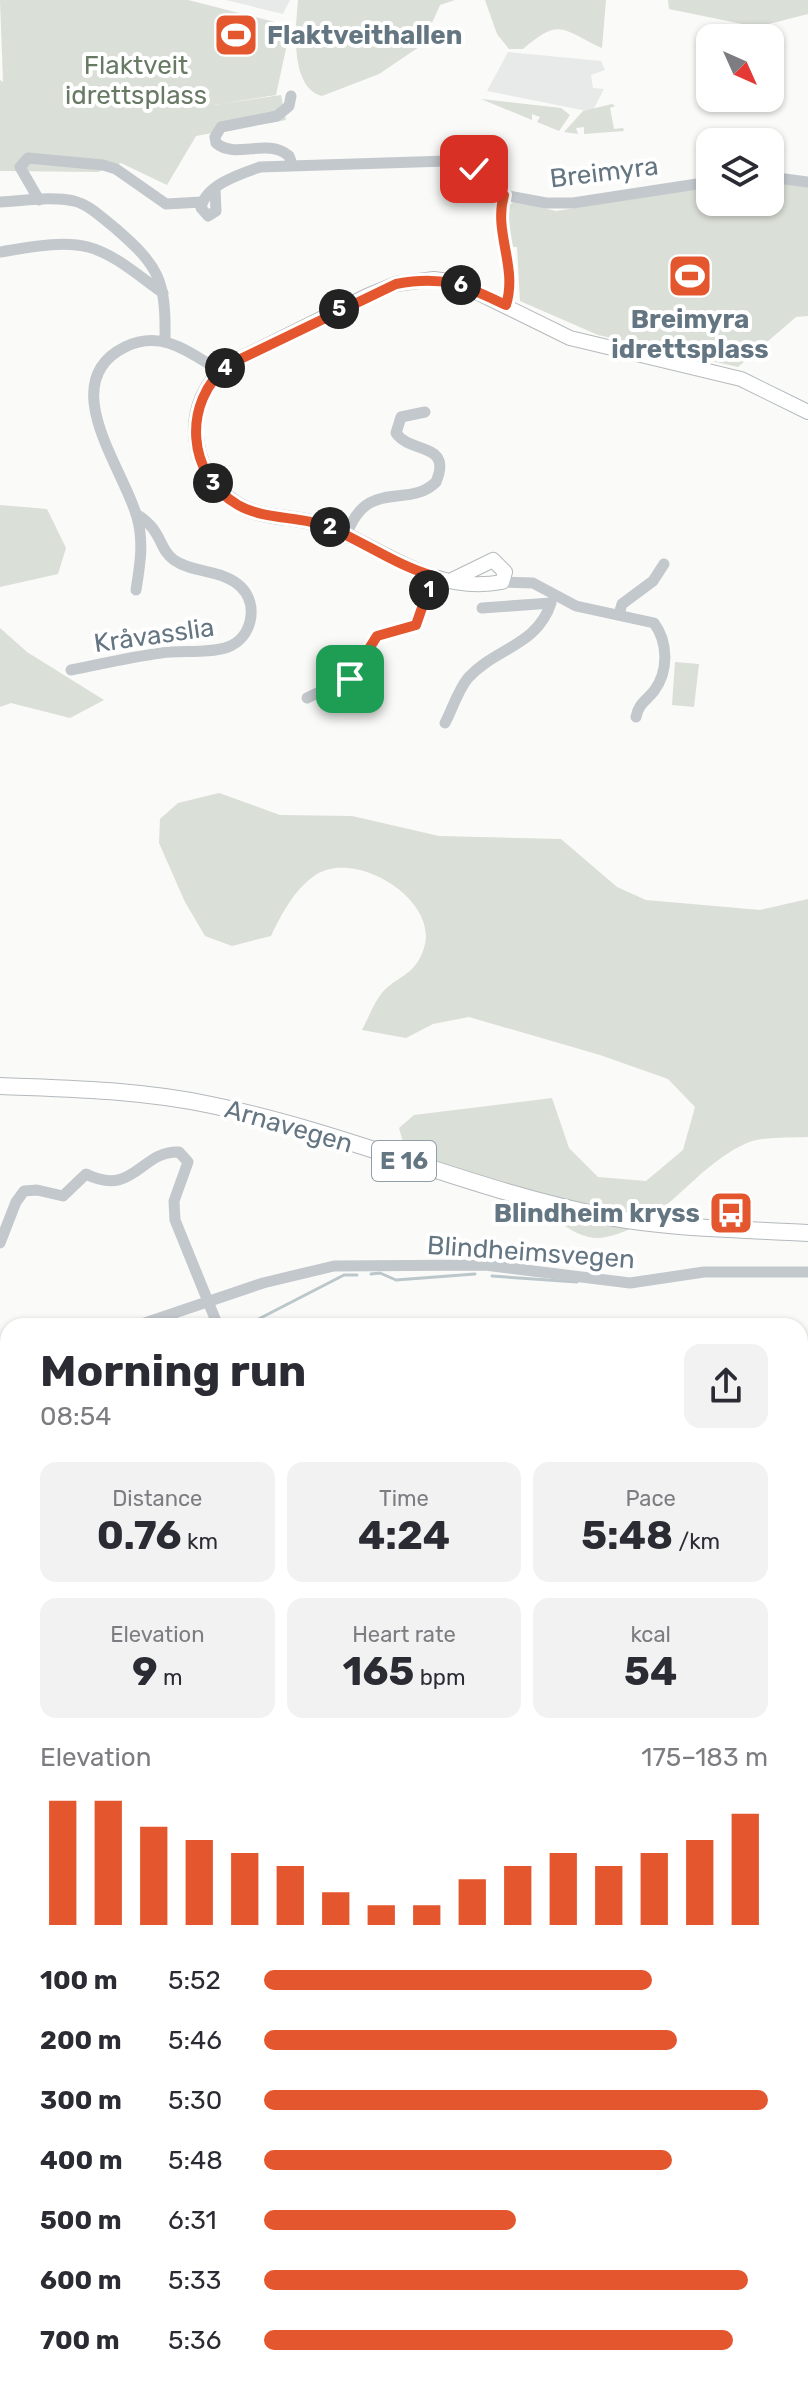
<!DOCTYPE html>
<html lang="en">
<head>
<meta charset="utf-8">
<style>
  :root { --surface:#fff; --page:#f2f2f3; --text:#2b2b33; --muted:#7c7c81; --accent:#e4572e }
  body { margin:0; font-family:Rubik,sans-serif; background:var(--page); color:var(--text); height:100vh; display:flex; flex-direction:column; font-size:30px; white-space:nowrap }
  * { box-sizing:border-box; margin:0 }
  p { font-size:26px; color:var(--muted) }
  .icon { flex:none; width:44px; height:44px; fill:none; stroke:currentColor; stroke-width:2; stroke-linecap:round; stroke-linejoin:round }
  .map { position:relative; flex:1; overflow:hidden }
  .sheet { position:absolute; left:0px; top:1318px; width:808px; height:1068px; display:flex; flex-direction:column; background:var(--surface); border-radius:24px 24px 0 0; box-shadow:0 2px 6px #0004 }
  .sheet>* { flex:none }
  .needle { width:52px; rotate:135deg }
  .fabs { position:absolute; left:696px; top:24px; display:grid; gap:16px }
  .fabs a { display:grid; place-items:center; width:88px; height:88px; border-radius:16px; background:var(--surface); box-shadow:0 2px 6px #0004; font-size:40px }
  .pin { position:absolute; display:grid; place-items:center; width:68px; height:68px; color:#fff; margin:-34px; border-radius:16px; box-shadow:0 4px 12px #0006 }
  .km { position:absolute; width:40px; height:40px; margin:-20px; border-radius:50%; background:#222; color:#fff; font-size:22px; line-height:40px; text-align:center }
  .round { display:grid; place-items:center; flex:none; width:84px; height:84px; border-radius:16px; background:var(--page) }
  .summary { display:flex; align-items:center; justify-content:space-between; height:136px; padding:0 40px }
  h1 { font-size:44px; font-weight:700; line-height:60px }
  .stats { display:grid; grid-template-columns:repeat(3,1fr); gap:12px; height:136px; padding:8px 40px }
  .stats div { display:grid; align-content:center; border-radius:16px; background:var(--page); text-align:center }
  .stats b { font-size:40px; font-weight:700 }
  .stats small { font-size:22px; font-weight:400 }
  .stats p { font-size:22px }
  .chart { height:224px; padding:16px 40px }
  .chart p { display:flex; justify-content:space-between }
  .chart svg { width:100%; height:144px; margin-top:8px; stroke:var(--accent); stroke-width:6 }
  ul { padding:0 40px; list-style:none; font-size:26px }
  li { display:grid; grid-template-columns:128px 96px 1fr; align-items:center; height:60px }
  li i { height:20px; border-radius:10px; background:var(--accent) }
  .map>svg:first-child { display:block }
</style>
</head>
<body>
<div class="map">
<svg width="808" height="2386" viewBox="0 0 808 2386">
  <rect width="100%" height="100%" fill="#fafaf8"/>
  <g fill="#e8e9e9">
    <polygon points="226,0 290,0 283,14"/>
    <polygon points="508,52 601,61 605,70 591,75 593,88 604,89 592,112 487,91"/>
  </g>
  <g fill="#dadfd7">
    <polygon points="0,0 188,0 279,23 285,28 287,44 276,95 214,105 281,95 286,120 196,136 167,185 121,163 98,172 0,171 0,80 3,82"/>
    <path d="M298,0h157l-15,5 -18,40 -43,29 -57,22c-33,-9 -26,-71 -24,-96z"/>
    <path d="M485,0h121l-4,48c-41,-19 -42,-31 -79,1h-14l-12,-15z"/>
    <polygon points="668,0 808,0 808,14 757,27 669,9"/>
    <polygon points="481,99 561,108 570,115 559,131 537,122 540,117 532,114 532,120"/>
    <polygon points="612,104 615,106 610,108 614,129 623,128 624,131 584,134 584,127 576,128 578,134 564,132 583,111"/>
    <polygon points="770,181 808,187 808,316 796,317 738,367 598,335 520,301 517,247 511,247 504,211 514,201 556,211 710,187 710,202 770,202"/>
    <polygon points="0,505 47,509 66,548 58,574 0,587"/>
    <polygon points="0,628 27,652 104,700 70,718 11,703 0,707"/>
    <polygon points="675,662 699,664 694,707 672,705"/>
    <path d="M219,793l61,22 72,1 87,20 122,3 56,48 29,13 114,10 48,-11v238c-18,1 -44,-1 -61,6 -53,23 -82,82 -141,94 -29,6 -49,-20 -71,-31 -42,-22 -89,-32 -130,-57l-6,-21 15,-13 138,-17 17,50 29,29 48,4 37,-31 12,-43 -27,-28 -68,-24 -131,-38 -36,7 -27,14 -44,-8c6,-11 10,-23 17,-33 14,-21 36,-19 45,-49 16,-48 -70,-101 -110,-72 -20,14 -33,39 -43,60l-39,10 -27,-10 -20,-34 -26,-59 1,-24 18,-16z"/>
    <polygon points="0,1541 8,1541 8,2157 3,2167 8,2250 0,2257"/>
    <polygon points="800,2048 808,2050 808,2386 384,2386 376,2378 800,2378"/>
  </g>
  <polygon fill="#bbc7cb" points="0,2311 8,2319 8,2378 66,2378 69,2386 0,2386"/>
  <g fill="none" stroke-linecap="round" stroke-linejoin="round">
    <g stroke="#bbc7cb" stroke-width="3">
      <polyline points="371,1274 380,1273 396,1280 475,1274"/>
      <polyline points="492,1276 577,1282"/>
      <polyline points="245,1326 344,1275 357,1275"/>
      <polyline points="0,1388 8,1389"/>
    </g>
    <g stroke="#b5babe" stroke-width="16">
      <path id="major" d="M452,580l41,-20 12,12 -3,10c-65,13 -117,-31 -171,-54 -30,-13 -67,-7 -94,-24 -50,-30 -56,-103 -9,-139l139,-69 29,-12 38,-5 22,3 114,56 171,41 67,33"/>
    </g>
    <g stroke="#b4b9bd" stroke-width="18">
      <path id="highway" d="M0,1086c70,3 142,4 211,19 135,27 262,86 397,112 65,12 134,12 200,16"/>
    </g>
    <g stroke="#c3c8cc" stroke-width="11">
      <path d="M291,96l-2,10 -12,10 -56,11 -6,10 1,6c20,17 51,-6 73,13l3,8"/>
      <polyline points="770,177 808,182"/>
      <path d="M215,189l1,22 -8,5 -7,-8c4,-23 39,-34 59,-41l187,-6 27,8 30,26"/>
      <polyline points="39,200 20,167 28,158 103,165 116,169 166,204 202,202"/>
      <path d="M0,202c24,-1 50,-6 74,-1 16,4 28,17 41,27 44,38 51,52 50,111"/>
      <path d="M0,252c26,-4 62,-12 88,-5 27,7 52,30 75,46"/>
      <path d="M506,305c11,-38 -12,-73 -2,-110l42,8h27l137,-21"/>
      <path d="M346,536c21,-60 62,-26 90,-54 17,-40 -26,-28 -40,-49l5,-16 24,-5"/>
      <path d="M502,582l31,1 43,23 78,17c14,19 15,48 0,68 -8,10 -15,12 -18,26"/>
      <path d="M136,590c4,-25 8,-48 1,-73 -13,-48 -83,-135 -12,-170 37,-18 64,5 95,24"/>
      <polyline points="619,614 622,604 653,581 664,564"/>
      <path d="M71,670c30,-6 60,-13 90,-17 21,-3 47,1 67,-6 24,-9 31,-42 13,-60 -18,-18 -47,-13 -67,-27 -16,-11 -11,-30 -38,-46"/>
      <polyline points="307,698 353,676 377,636 416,625 433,576"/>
      <path d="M445,723c7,-13 13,-33 23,-45 27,-30 69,-32 83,-75l-69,5"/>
      <path d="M0,1243l16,-41 8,-11 13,-1 26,6 23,-22c48,24 55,-24 93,-22l9,10 -14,39 1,19 43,106"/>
      <polyline points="136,1326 263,1283 334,1266 485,1265 630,1283 704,1272 808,1272"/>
      <polyline points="0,1373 8,1371"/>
      <polyline points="0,2259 8,2262"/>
      <polyline points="229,2378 236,2386"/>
    </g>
    <use href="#major" stroke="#fff" stroke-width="14"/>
    <use href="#highway" stroke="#fff" stroke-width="16"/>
  </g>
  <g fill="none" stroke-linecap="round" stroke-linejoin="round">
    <g stroke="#fff" stroke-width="16">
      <path id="route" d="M350,679l27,-43 39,-11 17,-49c-37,-11 -66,-32 -100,-47 -30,-14 -67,-8 -95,-24 -52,-30 -56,-103 -10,-140l168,-81c48,-9 67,1 110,21 12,-38 -13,-73 -2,-110l-30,-26"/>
    </g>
    <use href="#route" stroke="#e4572e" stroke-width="10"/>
  </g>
  <defs>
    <g id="stadium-square" transform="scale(2.3)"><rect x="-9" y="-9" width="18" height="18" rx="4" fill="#e4572e" stroke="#fff"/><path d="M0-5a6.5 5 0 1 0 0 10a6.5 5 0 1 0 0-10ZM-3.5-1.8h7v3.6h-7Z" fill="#fff"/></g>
    <g id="bus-square" transform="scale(2.3)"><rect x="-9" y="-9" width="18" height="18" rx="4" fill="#e4572e" stroke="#fff"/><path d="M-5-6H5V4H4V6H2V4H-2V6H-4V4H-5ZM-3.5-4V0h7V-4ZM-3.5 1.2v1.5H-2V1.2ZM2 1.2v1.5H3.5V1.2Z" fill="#fff"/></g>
  </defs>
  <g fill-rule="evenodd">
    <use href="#stadium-square" x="236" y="35"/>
    <use href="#stadium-square" x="690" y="276"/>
    <use href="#bus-square" x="731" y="1213"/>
  </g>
  <g text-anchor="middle" stroke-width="8" stroke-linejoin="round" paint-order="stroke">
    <rect fill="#fff" stroke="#939fa8" stroke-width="2" x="372" y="1141" width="64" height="40" rx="6"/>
    <g font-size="24" font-weight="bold" fill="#657683">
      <text x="404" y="1169">E 16</text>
    </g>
    <g font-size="26" font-weight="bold" fill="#657683" stroke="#fff" text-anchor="start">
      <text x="267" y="44">Flaktveithallen</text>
      <text x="690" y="328" text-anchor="middle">Breimyra<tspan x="690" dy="30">idrettsplass</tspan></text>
      <text x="700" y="1222" text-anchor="end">Blindheim kryss</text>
    </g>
    <g font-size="26" fill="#687a64" stroke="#fff">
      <text x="136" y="74">Flaktveit<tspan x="136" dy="30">idrettsplass</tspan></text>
    </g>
    <g font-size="26" fill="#657683" stroke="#fff">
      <text transform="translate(604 172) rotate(-7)" y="9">Breimyra</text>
      <text transform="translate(154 635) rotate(-8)" y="9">Kråvasslia</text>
      <text transform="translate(289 1126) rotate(16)" y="9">Arnavegen</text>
      <text transform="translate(531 1252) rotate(4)" y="9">Blindheimsvegen</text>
    </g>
  </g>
</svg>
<div class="fabs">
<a><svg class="needle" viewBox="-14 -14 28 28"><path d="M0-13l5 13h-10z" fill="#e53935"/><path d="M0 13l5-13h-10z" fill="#7c7c81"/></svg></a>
<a><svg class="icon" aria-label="layers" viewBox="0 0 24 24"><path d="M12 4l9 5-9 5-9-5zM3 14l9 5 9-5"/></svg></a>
</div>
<div class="pin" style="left:350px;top:679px;background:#1e9e55"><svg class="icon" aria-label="arrive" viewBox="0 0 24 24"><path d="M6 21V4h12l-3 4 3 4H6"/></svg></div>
<div class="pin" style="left:474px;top:169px;background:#d93025"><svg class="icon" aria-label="check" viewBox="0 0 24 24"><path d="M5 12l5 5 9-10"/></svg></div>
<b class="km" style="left:429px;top:590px">1</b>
<b class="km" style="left:330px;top:527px">2</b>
<b class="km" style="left:213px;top:483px">3</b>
<b class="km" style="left:225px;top:368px">4</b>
<b class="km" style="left:339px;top:309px">5</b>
<b class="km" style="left:461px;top:285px">6</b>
<section class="sheet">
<div class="summary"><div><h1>Morning run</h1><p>08:54</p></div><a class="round"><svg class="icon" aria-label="share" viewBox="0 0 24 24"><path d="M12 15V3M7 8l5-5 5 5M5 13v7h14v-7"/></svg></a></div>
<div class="stats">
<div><p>Distance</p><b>0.76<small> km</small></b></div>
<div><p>Time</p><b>4:24</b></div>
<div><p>Pace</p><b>5:48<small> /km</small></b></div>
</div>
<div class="stats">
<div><p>Elevation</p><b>9<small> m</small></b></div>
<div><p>Heart rate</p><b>165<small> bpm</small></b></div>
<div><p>kcal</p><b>54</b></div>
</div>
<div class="chart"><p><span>Elevation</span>175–183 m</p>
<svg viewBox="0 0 160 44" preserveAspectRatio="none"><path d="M5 44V6M15 44V6M25 44V14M35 44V18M45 44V22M55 44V26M65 44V34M75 44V38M85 44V38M95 44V30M105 44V26M115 44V22M125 44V26M135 44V22M145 44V18M155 44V10"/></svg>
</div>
<ul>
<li><b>100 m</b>5:52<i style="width:77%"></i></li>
<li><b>200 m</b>5:46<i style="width:82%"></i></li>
<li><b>300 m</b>5:30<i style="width:100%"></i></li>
<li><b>400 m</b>5:48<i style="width:81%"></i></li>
<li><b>500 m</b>6:31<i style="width:50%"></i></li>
<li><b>600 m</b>5:33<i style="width:96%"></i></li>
<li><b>700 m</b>5:36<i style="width:93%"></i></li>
</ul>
</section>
</div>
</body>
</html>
